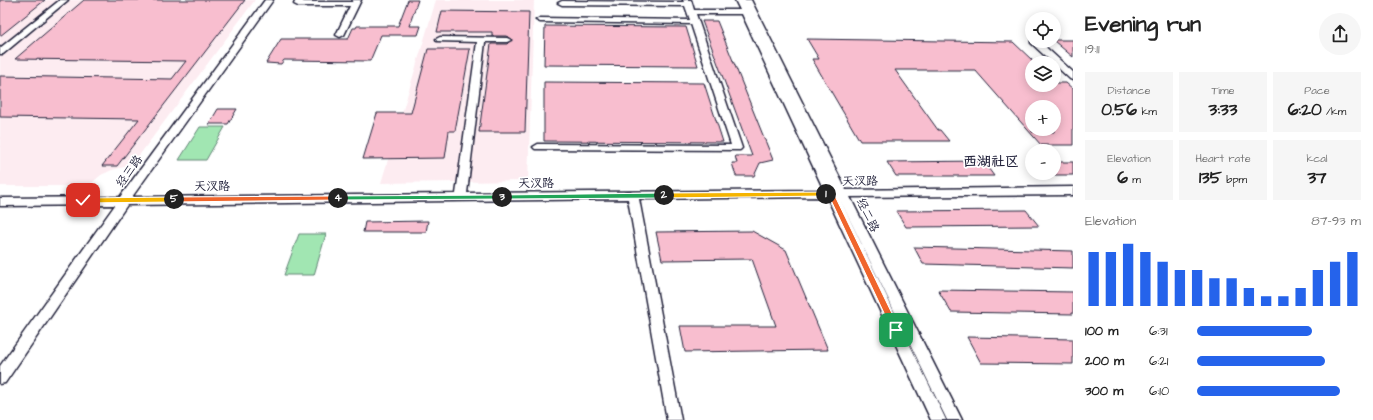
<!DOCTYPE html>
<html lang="en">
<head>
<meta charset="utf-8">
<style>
  :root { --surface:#fff; --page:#f6f6f6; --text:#222; --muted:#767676; --accent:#2563eb }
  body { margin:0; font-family:"Architects Daughter","LXGW WenKai TC",sans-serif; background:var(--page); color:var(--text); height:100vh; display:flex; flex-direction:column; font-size:15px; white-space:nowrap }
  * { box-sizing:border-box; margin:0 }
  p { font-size:13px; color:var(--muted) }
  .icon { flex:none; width:22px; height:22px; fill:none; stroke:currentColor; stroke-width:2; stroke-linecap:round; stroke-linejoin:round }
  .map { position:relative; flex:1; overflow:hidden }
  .sheet { display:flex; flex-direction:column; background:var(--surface); width:300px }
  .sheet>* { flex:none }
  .buttons { position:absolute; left:1025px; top:12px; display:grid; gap:8px }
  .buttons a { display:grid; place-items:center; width:36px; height:36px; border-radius:50%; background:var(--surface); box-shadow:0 2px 10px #0003; font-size:20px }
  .pin { position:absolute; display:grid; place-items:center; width:34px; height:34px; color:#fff; margin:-17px; border-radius:8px; box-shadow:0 2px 6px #0006 }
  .km { position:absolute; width:20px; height:20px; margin:-10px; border-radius:50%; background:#222; color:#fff; font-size:11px; line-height:20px; text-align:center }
  .round { display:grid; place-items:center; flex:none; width:42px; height:42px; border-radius:21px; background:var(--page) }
  .head { display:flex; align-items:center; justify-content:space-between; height:68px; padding:0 12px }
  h1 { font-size:22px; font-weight:700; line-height:30px }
  .figures { display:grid; grid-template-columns:repeat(3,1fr); gap:6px; height:68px; padding:4px 12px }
  .figures div { display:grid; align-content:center; border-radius:0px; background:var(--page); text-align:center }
  .figures b { font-size:17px; font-weight:700 }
  .figures small { font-size:11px; font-weight:400 }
  .figures p { font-size:11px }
  .chart { height:112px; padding:8px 12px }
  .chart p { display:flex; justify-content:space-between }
  .chart svg { width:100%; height:72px; margin-top:4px; stroke:var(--accent); stroke-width:6 }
  ul { padding:0 12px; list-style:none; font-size:13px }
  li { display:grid; grid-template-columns:64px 48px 1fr; align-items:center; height:30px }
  li i { height:10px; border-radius:5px; background:var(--accent) }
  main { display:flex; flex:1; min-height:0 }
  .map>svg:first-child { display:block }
</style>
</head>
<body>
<main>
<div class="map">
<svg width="1073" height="420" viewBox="0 0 1073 420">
  <rect width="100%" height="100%" fill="#fff"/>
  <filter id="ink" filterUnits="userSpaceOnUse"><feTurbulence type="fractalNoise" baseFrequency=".025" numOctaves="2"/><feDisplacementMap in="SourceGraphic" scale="8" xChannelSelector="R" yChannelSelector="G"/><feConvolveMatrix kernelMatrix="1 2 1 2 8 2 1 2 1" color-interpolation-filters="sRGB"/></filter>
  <g filter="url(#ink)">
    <g fill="#fdecf1">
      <polygon points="0,0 255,0 132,165 112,170 101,175 88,186 0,186"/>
      <polygon points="436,0 534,0 528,181 381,183"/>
    </g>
    <g fill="#a1e6b2" stroke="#628476">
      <polygon points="200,127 225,127 206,160 179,160"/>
      <polygon points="299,234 326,234 314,275 284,275"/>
    </g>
    <g fill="#f8becf" stroke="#22223b" fill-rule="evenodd">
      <polygon points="0,0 45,0 0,36"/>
      <polygon points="84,0 245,0 117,166 102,166 139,119 0,117 0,76 172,79 186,61 15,59"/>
      <polygon points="408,0 418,0 409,26 421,26 418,35 381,35 370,61 284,60 281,64 266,63 281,39 348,39 353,28 356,28 357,26 398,26"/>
      <polygon points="442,11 529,12 525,132 479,132 491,44 507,44 512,39 507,36 492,36 492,32 437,32"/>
      <polygon points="702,21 717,21 773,160 760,163 754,176 736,176 732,163 737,163 735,156 752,156"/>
      <polygon points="545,26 686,27 698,66 544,65"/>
      <path d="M807,39l206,3 19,18v25h22v-2h12l7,6v56h-32l-66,-75h-80l43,60h2l9,11h-89l-48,-82h7zM1032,107h22v25h-22z"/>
      <polygon points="1054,40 1073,40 1073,57 1054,41"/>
      <polygon points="428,49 470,49 455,131 449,131 445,158 363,159 377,113 411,113"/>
      <polygon points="544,82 704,83 723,142 544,141"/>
      <polygon points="218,109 237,109 228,124 209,124"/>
      <polygon points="983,161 994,176 896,176 887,162"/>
      <rect x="1054" y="162" width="19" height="13"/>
      <polygon points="1026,210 1039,226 906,227 896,211"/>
      <polygon points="428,221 426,232 363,232 365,222"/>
      <polygon points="752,231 786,250 828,350 685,352 680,326 776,326 752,259 662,260 656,232"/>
      <polygon points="914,247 1073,251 1073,268 923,264"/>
      <polygon points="938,290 1073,292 1073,314 951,312"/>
      <polygon points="967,337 1073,339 1073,364 981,363"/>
    </g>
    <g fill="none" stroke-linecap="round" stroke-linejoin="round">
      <g stroke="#22223b" stroke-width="3">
        <g id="minor">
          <polygon points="60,0 68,0 3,54 0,54 0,48"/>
          <polygon points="265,0 273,0 132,197 456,194 477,42 437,41 436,39 440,37 507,38 511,40 507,42 485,42 467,193 824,190 742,14 696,14 742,148 740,150 535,149 533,147 538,144 731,145 691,24 540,22 536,20 540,18 690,20 685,6 562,5 558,3 562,1 684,2 683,0 691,0 694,10 740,10 735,0 743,0 748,10 743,0 751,0 846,190 1073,187 1073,195 850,197 962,420 947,420 839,197 946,420 931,420 827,197 639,199 681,420 667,420 628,199 127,205 5,383 0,384 0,366 115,205 0,206 0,198 120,197"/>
          <polygon points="296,0 304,0 303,2 352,2 353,0 361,0 344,35 340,37 336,35 350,6 298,6 294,4"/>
          <polygon points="1031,39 1032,41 1039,41 1073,72 1073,80 1070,79 1031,43"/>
        </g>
      </g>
      <use href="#minor" fill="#fff" fill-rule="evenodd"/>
    </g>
  </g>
  <polygon fill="#f0652b" stroke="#fff" points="826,192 831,192 834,194 900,330 899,332 893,332 829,196 823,194"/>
  <polygon fill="#f5b400" stroke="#fff" points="826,192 829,194 826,196 664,198 661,195 664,193"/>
  <polygon fill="#22a559" stroke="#fff" points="664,193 667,195 664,198 502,199 498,197 502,195"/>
  <polygon fill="#22a559" stroke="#fff" points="502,195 505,197 502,199 338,200 335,198 338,196"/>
  <polygon fill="#f0652b" stroke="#fff" points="338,196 341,198 338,200 174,202 171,199 174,197"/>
  <polygon fill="#f5b400" stroke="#fff" points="174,197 177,199 174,202 83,203 80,200 83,198"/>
  <g text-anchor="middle" stroke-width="3.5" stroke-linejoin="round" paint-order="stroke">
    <g font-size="12" fill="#22223b" stroke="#fff">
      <text transform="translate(129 171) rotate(-54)" y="4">经三路</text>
      <text transform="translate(860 181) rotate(-1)" y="4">天汊路</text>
      <text x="536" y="187">天汊路</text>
      <text x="212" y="190">天汊路</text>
      <text transform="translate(868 215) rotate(64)" y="4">经二路</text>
    </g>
    <g font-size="14" font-weight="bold" fill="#22223b" stroke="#fff">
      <text x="991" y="166">西湖社区</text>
    </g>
  </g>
</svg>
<div class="buttons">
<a><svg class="icon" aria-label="locate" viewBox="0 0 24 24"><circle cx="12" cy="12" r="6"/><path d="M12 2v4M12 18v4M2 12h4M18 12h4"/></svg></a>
<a><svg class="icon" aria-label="layers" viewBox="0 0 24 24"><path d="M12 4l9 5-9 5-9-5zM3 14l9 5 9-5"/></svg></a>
<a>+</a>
<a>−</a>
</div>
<div class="pin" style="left:896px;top:330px;background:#1e9e55"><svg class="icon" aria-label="arrive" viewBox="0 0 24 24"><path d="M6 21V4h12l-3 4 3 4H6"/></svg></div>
<div class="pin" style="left:83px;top:200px;background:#d93025"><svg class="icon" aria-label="check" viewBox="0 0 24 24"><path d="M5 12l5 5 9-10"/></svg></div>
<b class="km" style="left:826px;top:194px">1</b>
<b class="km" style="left:664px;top:195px">2</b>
<b class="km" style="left:502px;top:197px">3</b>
<b class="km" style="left:338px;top:198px">4</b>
<b class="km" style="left:174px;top:199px">5</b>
</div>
<section class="sheet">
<div class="head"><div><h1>Evening run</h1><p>19:11</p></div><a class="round"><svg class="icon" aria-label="share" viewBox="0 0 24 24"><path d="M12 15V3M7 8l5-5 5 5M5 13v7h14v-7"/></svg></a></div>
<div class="figures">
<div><p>Distance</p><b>0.56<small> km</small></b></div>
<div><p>Time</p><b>3:33</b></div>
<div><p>Pace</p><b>6:20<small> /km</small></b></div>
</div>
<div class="figures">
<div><p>Elevation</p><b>6<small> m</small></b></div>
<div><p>Heart rate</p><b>135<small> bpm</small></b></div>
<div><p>kcal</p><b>37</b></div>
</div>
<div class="chart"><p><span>Elevation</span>87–93 m</p>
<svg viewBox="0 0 160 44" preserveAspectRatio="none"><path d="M5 44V11M15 44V11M25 44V6M35 44V11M45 44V17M55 44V22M65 44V22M75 44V27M85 44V27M95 44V33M105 44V38M115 44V38M125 44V33M135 44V22M145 44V17M155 44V11"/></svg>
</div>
<ul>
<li><b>100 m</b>6:31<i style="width:70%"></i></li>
<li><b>200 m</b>6:21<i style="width:78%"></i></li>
<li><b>300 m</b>6:10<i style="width:87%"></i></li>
</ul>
</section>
</main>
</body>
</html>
